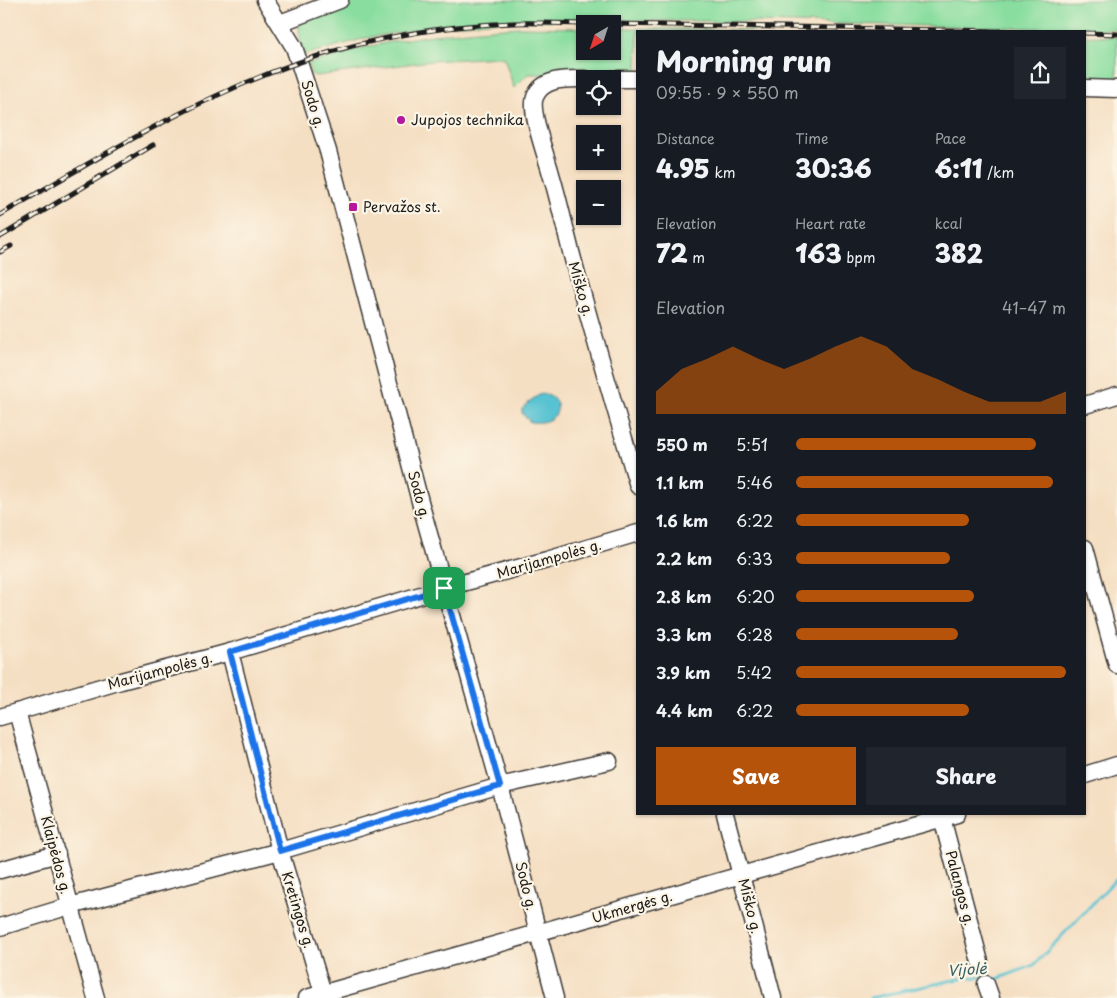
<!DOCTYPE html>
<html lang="en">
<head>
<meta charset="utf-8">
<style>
  :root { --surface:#171b24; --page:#20242c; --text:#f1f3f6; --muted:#9ea1a6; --accent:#b45309 }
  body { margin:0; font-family:"Playpen Sans",sans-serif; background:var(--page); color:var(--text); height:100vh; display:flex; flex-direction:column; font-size:19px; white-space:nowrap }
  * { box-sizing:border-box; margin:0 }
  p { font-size:16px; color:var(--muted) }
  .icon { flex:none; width:28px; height:28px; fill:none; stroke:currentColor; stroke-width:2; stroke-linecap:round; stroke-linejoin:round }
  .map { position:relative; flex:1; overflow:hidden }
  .sheet { position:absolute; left:636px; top:30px; width:450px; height:785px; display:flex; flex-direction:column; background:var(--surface); border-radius:0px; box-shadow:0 1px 4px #0004 }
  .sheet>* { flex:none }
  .needle { width:32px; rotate:219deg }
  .buttons { position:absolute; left:576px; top:15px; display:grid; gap:10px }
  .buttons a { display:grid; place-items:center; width:45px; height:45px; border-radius:0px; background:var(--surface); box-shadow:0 1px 4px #0004; font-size:25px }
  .pin { position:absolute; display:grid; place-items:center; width:42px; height:42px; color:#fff; margin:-21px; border-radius:10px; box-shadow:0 2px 8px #0006 }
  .round { display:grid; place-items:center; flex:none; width:52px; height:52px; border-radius:0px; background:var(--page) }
  .headline { display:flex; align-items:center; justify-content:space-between; height:85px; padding:0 20px }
  h1 { font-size:28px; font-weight:800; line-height:38px }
  .metrics { display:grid; grid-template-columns:repeat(3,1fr); gap:8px; height:85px; padding:5px 20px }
  .metrics div { display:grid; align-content:center }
  .metrics b { font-size:25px; font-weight:800 }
  .metrics small { font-size:14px; font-weight:400 }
  .metrics p { font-size:14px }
  .chart { height:140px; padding:10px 20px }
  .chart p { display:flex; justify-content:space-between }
  .chart svg { width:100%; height:90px; margin-top:5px; fill:var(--accent); opacity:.7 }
  .cta { display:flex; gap:10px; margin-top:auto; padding:10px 20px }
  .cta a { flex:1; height:58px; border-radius:0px; background:var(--accent); color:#fff; font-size:20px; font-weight:800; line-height:58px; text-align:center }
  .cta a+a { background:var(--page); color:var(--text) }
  ul { padding:0 20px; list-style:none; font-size:16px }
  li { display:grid; grid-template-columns:80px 60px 1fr; align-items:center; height:38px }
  li i { height:12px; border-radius:6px; background:var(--accent) }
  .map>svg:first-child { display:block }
</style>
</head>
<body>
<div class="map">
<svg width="1117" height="998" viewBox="0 0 1117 998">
  <rect width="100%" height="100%" fill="#fcf5e5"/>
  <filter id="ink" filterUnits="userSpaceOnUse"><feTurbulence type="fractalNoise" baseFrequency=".02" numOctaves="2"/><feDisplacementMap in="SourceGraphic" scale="10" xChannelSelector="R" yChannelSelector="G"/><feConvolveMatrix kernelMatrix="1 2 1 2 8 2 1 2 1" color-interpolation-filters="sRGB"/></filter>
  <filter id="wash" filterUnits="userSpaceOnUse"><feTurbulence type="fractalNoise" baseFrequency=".0096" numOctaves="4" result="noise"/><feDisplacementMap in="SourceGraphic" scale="20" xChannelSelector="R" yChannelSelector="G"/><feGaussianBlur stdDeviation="1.12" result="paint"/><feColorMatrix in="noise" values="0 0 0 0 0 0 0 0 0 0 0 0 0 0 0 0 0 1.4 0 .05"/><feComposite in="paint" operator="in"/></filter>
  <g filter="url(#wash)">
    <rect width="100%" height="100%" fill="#f5dfc3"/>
    <g fill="#88dd9f" stroke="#527c5e">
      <polygon points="356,0 923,1 1117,0 1117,30 703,21 510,20 431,27 366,38 304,55 299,34 299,24"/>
      <path d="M520,27l65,1v23h27l1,-23 223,3h-198l-1,45 -109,-2 -14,14 -10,-30 -5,-1 -68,4 -115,15 -5,-2 -3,-10c20,-6 41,-13 63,-18 49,-11 99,-16 149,-19z"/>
      <polygon points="1085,36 1117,37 1117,85 1085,85"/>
    </g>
    <path fill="#57c2d2" stroke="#3a6f77" d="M541,394c23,1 24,32 -11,28l-8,-9v-4l9,-9z"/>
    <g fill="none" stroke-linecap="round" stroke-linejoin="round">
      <polyline stroke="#57c2d2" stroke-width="3" points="870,998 963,978 977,977 997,979 1034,965 1117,878"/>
    </g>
  </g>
  <g filter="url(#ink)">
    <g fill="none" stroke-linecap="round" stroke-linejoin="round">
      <g stroke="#3d3935" stroke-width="19">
        <g id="minor">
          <polyline points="265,0 294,47 328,151 422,509 500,786 555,998"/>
          <polyline points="280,23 340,0"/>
          <path d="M585,79c-17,0 -42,-2 -50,18 -6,14 12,61 16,77 9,30 15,60 23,89 20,75 42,149 64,223"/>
          <polyline points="612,79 638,79"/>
          <polyline points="1085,88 1117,89"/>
          <polyline points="1085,405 1117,395"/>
          <polyline points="1085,548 1117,665"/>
          <polyline points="230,652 280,851 323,993"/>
          <polyline points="17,712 96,998"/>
          <polyline points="0,717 121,681 230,652 444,588 547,560 638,533"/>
          <polyline points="1085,775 1117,765"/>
          <polyline points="725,814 773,998"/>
          <polyline points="941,814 980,962"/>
          <polyline points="0,870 57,854"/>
          <polyline points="0,927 70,906 280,851 500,786 609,761"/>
          <polyline points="986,984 991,998"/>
          <polyline points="307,998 957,814"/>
        </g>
      </g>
      <use href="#minor" stroke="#fff" stroke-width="16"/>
      <g stroke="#1c1c1c" stroke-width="5">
        <g id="rail">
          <polyline points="612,24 1000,31"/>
          <polyline points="1085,33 1117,34"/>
          <path d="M0,215c106,-62 212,-128 331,-163 57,-17 123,-27 183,-29 23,-1 47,1 71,1"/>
          <polyline points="0,237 153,145"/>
          <polyline points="0,252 11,246"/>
        </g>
      </g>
      <use href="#rail" stroke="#fcf5e5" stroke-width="3" stroke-dasharray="9" stroke-linecap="butt"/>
    </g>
  </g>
  <g fill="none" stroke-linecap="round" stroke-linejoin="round" filter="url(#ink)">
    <g stroke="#fff" stroke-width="10">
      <polygon id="route" points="444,588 500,786 280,851 230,652"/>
    </g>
    <use href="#route" stroke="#1a73e8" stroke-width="6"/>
  </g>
  <g fill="#b5179e" stroke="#fcf5e5" stroke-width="2">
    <circle cx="401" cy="120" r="5"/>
    <rect x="348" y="202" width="10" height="10" rx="2.5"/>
  </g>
  <g text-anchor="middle" stroke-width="4.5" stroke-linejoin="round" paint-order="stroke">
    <g font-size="14" fill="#1c1c1c" stroke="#fcf5e5">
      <text transform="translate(313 104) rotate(73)" y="5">Sodo g.</text>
      <text transform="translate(581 289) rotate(74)" y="5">Miško g.</text>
      <text transform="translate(419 495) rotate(75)" y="5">Sodo g.</text>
      <text transform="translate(549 559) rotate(-16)" y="5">Marijampolės g.</text>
      <text transform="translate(160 671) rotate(-15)" y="5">Marijampolės g.</text>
      <text transform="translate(56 855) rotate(75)" y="5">Klaipėdos g.</text>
      <text transform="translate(526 886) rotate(76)" y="5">Sodo g.</text>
      <text transform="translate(960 888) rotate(75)" y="5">Palangos g.</text>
      <text transform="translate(750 906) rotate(76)" y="5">Miško g.</text>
      <text transform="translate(632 907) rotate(-16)" y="5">Ukmergės g.</text>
      <text transform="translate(298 910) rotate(73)" y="5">Kretingos g.</text>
    </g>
    <g font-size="14" fill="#1c1c1c" stroke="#fcf5e5" text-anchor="start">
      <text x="411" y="125">Jupojos technika</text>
      <text x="363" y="212">Pervažos st.</text>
    </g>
    <g font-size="15" font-style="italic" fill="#345e65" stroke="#fcf5e5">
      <text transform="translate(967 970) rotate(-4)" y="5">Vijolė</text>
    </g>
  </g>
</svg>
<div class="buttons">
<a><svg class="needle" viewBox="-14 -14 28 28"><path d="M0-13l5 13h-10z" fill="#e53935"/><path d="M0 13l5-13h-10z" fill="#9ea1a6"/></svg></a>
<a><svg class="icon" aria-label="locate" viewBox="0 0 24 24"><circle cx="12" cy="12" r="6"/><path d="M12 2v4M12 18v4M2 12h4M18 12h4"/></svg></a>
<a>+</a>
<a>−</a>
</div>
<div class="pin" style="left:444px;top:588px;background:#1e9e55"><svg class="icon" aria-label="arrive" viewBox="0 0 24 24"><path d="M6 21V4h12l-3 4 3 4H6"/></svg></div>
<section class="sheet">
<div class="headline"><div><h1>Morning run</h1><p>09:55 · 9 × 550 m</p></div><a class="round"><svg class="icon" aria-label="share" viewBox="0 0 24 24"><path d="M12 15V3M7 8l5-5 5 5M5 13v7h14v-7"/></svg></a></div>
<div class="metrics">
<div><p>Distance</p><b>4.95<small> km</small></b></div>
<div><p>Time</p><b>30:36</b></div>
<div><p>Pace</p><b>6:11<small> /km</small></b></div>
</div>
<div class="metrics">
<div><p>Elevation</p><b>72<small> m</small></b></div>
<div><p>Heart rate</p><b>163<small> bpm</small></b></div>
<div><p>kcal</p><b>382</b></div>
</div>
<div class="chart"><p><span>Elevation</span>41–47 m</p>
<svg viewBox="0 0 160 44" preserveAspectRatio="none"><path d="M0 44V33L10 22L20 17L30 11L40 17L50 22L60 17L70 11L80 6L90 11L100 22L110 27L120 33L130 38L140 38L150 38L160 33V44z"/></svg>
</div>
<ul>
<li><b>550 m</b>5:51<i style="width:89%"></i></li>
<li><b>1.1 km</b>5:46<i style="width:95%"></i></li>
<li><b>1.6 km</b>6:22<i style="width:64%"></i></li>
<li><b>2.2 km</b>6:33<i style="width:57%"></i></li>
<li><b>2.8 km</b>6:20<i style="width:66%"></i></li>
<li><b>3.3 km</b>6:28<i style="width:60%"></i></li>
<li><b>3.9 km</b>5:42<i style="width:100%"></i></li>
<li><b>4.4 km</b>6:22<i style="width:64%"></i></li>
</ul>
<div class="cta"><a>Save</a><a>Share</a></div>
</section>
</div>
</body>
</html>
